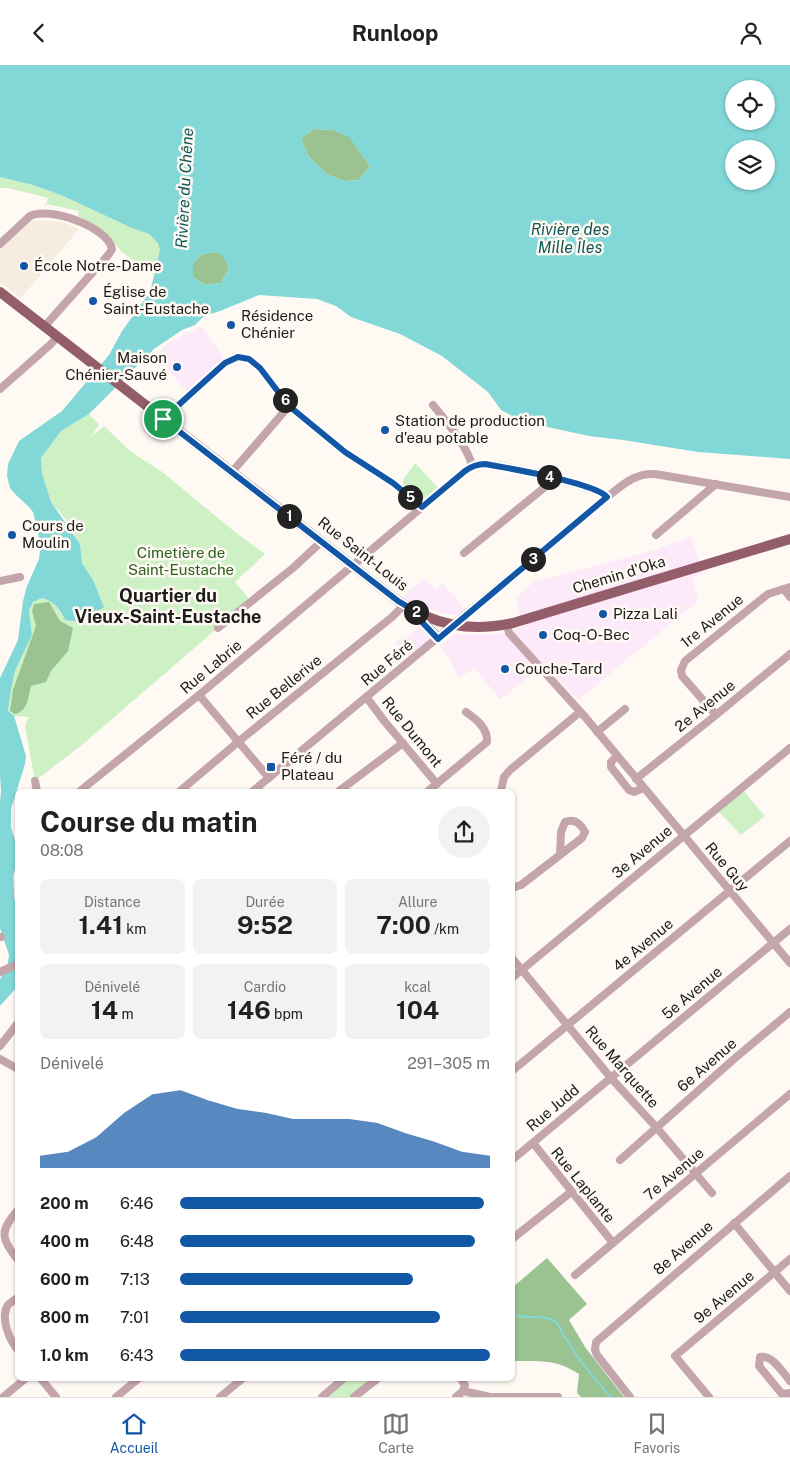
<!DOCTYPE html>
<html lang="fr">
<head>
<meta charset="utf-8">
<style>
  :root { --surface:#fff; --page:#f2f2f2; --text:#202124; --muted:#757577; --line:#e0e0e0; --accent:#1256a6 }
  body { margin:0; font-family:"Public Sans",sans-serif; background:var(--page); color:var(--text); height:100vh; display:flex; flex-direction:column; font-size:19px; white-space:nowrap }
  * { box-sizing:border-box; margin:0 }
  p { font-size:16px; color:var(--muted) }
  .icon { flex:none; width:28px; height:28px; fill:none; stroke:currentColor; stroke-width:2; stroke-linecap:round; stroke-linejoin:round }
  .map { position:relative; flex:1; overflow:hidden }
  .drawer { position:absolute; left:15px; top:724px; width:500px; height:592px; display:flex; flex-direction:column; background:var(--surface); border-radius:8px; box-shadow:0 1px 4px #0004 }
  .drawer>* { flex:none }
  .fabs { position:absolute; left:725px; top:15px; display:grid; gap:10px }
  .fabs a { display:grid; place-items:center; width:50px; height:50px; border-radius:50%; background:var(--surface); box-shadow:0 1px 4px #0004; font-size:25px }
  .pin { position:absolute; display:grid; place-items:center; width:42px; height:42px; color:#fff; margin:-21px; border:2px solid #fff; border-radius:50%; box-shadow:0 1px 5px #0007 }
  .km { position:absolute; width:25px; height:25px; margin:-12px; border-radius:50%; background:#222; color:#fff; font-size:14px; line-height:25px; text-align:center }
  .round { display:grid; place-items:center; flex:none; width:52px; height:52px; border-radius:26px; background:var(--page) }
  .head { display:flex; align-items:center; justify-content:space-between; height:85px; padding:0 25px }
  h1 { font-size:28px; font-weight:700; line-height:38px }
  .stats { display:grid; grid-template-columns:repeat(3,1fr); gap:8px; height:85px; padding:5px 25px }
  .stats div { display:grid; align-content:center; border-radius:8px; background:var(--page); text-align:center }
  .stats b { font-size:25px; font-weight:700 }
  .stats small { font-size:14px; font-weight:400 }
  .stats p { font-size:14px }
  .chart { height:140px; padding:10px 25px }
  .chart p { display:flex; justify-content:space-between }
  .chart svg { width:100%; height:90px; margin-top:5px; fill:var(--accent); opacity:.7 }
  ul { padding:0 25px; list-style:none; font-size:16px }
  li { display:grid; grid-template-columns:80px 60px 1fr; align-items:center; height:38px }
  li i { height:12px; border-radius:6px; background:var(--accent) }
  header { display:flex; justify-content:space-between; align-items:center; height:65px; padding:0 25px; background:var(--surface); font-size:22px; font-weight:700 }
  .tabs { display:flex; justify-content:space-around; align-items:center; height:70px; border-top:1px solid var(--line); background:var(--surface); font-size:14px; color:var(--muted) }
  .tabs a { display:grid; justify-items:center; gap:2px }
  .tabs .active { color:var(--accent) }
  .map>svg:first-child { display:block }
</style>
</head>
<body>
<header><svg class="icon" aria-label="back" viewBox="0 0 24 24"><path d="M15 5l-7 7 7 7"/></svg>Runloop<svg class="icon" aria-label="person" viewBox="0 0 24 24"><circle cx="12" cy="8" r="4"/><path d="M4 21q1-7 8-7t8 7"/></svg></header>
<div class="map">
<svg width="790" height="1332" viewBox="0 0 790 1332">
  <rect width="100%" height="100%" fill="#fef9f3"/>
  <g fill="#fce9fa">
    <polygon points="201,261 225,295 189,328 155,291 168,278"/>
    <polygon points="691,472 703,509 692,512 698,536 578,635 544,599 500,635 475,603 458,613 450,594 439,581 455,569 499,569 523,562 516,534 521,530 520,528 534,517 644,488"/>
    <polygon points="425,513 435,525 443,518 465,545 458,550 448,550 422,542 401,533"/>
    <polygon points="418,562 430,572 420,583 408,593 395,578 400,573 403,576"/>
  </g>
  <polygon fill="#f6ede0" points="42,155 63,157 79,164 21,233 0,217 0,185 30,156"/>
  <g fill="#cdf1c5">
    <polygon points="0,112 33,120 61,130 132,163 149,169 158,178 160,185 153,210 122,187 110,173 98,163 78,151 79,146 47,139 46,142 45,142 48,133 8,123 0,123"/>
    <path d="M89,349l10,10 -7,12 12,-10 27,26 30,19 74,61 30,22 -30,28 15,18 -167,144 -48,37 -10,-55 4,-9 -15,-1 -6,-5 3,-21 4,-19 17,-36 -3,-24 4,-9 9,-4c12,4 18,11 23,22l39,-13 -11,-27 -11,-17 -2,-19 -14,-24 -15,-18 -9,-29 -1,-15 20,-27z"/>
    <polygon points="415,398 439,424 426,434 423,434 403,422 403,415"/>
    <polygon points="741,723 765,751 741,770 716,744"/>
    <polygon points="347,1314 373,1314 351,1332 326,1332"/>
  </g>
  <g fill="#9ac391">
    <polygon points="314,64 333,65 349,71 370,101 359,115 345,116 328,110 308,91 301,73"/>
    <polygon points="216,187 223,190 229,203 221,218 205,220 193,212 193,198 202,189"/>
    <path d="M49,537l11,19 13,7 -5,23 -17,20 -5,11 -15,4c-3,11 -3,25 -16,28l-5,-3 3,-21 23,-64 -4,-15 2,-7z"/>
    <path d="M547,1193l40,46 -18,16 16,27 39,50h-43l-4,-4 2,-19c-22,-15 -41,-13 -66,-13v-74z"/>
  </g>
  <path fill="#82d7d7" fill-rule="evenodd" d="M0,0h790v394l-92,-7 -75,-12 -34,-4 -65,-14 -23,-12 -13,-18 -46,-36 -42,-22 -49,-17 -15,-11 -19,-7 -58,-4 -39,16 -16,5 -9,9 -13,5 -28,19 -65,65 -28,17 -20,27 1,15 9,29 29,42 2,19 11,17 11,27 -24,15 -15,-2c-5,-11 -10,-18 -23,-22l-9,4 -4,9 3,24 -17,36 -4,19 -3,21 6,5 12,40 -1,8 -14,45v18l7,24 -1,10 -4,15 1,21 4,17 -1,73 -17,19v-27l7,-11 2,-13 -9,-27v-125l1,-12 -1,-15v-98l18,-38 5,-39 4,-15 12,-27 1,-8 -2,-20 -5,-19 -4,-5 -13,-12 -6,-7 -3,-12 1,-12 11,-23 43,-30 47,-56 13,-24 28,-39 10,-42 -2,-7 -9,-9 -17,-6 -71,-33 -28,-10 -33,-8zM734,24h32v32h-32zM314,64l19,1 16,7 21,29 -11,14 -14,1 -17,-6 -20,-19 -7,-18zM734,84h32v32h-32zM216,187l7,4 6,12 -8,15 -16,2 -12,-8v-14l9,-9z"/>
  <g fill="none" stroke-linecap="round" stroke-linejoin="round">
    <path stroke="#82d7d7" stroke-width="2" d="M512,1249c14,6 29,0 41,6 6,3 8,10 11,16 13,22 29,42 47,61"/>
    <g stroke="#c4a5ab" stroke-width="8">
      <path d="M0,179l30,-28c19,-10 78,11 82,33l-3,5 -65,73"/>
      <polyline points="0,324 51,279 57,272"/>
      <path d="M433,340c12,15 35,42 39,61"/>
      <polyline points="163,354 225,297 238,292 249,294 260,303 289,341 345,387 393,418 422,442"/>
      <polyline points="232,407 289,341"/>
      <polyline points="656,470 716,419"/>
      <polyline points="464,488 556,413"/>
      <polyline points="0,516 20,512"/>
      <polyline points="784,524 790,532"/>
      <polyline points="507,559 509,568 586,653 790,898"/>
      <polyline points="218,563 293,503 322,476"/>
      <polyline points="199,630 269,713"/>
      <polyline points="367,633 385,657 437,719"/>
      <polyline points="716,650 682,611 681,605 685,596 768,529 790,522"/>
      <polyline points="597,667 625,644"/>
      <polyline points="617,691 611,697 611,702 629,725 634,727 643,723"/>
      <polyline points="636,714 716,650 790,589"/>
      <polyline points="35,716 37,726"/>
      <path d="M80,726l119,-96 266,-224c4,-3 8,-6 14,-7 14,-3 120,23 128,33"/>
      <polyline points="180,726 238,677 392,552 404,540"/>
      <path d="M253,726l354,-294c16,-12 27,-24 48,-23l135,23"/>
      <polyline points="339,726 403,678"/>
      <path d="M428,726l59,-49c1,-14 -11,-23 -21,-30"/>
      <polyline points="501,726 504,712 510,705 580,647"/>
      <path d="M512,823l9,-3 61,-47 3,-6c-4,-8 -10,-14 -20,-10l-4,10 -1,23"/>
      <polyline points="0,872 1,872"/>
      <polyline points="512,893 611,1013 657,1063 712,1128"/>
      <polyline points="0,907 18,899"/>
      <polyline points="512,913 790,683"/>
      <polyline points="0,981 18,958"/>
      <polyline points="0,994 18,1004"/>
      <polyline points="512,1006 790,776"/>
      <polyline points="533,1078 613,1178"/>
      <polyline points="512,1095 790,864"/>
      <polyline points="620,1095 734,994 790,947"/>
      <path d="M18,1145c-18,20 -18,28 0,50"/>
      <polyline points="734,1158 790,1226"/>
      <polyline points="512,1174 571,1127"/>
      <polyline points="575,1210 790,1029"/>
      <path d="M18,1232c-3,3 -7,5 -10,8 -8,12 1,35 10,45"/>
      <polyline points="41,1314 56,1332"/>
      <polyline points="461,1314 465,1320 463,1326"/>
      <path d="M790,1316c-7,-8 -18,-27 -30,-24l-1,9 23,28 8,-1"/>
      <polyline points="3,1332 25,1314"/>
      <polyline points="116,1332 138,1314"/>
      <polyline points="220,1332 242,1314"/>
      <polyline points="322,1332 343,1314"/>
      <polyline points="354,1332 377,1314"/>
      <polyline points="456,1332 463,1326 490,1332 558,1332"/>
      <polyline points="630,1332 597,1290 595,1285 596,1277 790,1111"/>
      <polyline points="709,1332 675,1291 790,1194"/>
    </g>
    <g stroke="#935e6a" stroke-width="10">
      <path d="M0,227l398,309c37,25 72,31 115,22l277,-84"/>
      <polyline points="416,547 421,556 438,573"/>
    </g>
  </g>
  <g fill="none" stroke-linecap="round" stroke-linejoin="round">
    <g stroke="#fff" stroke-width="10">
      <path id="route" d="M238,292l11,2 11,9 29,38 56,46 48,31 29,24 43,-36c7,-5 12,-7 20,-7 23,4 109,19 122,33l-169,142 -17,-18 -6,-10 -17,-10 -235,-182 62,-56z"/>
    </g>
    <use href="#route" stroke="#1256a6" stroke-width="6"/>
  </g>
  <g fill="#1256a6" stroke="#fef9f3" stroke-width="2">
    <circle cx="24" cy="201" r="5"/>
    <circle cx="93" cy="236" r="5"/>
    <circle cx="231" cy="260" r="5"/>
    <circle cx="177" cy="302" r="5"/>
    <circle cx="385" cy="365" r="5"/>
    <circle cx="12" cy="470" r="5"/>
    <circle cx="603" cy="549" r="5"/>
    <circle cx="543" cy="570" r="5"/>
    <circle cx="505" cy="604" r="5"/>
    <rect x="266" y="697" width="10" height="10" rx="2.5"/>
  </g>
  <g text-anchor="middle" stroke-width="5" stroke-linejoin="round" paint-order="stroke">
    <g font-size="15" fill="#1d1c1a" stroke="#fef9f3" text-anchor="start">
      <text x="34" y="206">École Notre-Dame</text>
      <text x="103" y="232">Église de<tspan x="103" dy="17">Saint-Eustache</tspan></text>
      <text x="241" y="256">Résidence<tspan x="241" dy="17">Chénier</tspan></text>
      <text x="167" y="298" text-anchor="end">Maison<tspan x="167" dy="17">Chénier-Sauvé</tspan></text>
      <text x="395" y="361">Station de production<tspan x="395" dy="17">d'eau potable</tspan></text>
      <text x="22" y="466">Cours de<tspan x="22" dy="17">Moulin</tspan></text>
      <text x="613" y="554">Pizza Lali</text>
      <text x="553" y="575">Coq-O-Bec</text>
      <text x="515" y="609">Couche-Tard</text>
      <text x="281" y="698">Féré / du<tspan x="281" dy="17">Plateau</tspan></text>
    </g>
    <g font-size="15" fill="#2b601e" stroke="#fef9f3">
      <text x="181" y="493">Cimetière de<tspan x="181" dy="17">Saint-Eustache</tspan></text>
    </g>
    <g font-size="15" fill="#1d1c1a" stroke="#fef9f3">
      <text transform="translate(363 489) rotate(38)" y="5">Rue Saint-Louis</text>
      <text transform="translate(619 510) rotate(-17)" y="5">Chemin d'Oka</text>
      <text transform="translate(712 556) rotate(-39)" y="5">1re Avenue</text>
      <text transform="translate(387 598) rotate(-40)" y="5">Rue Féré</text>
      <text transform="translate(211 602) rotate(-40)" y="5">Rue Labrie</text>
      <text transform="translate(284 622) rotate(-39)" y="5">Rue Bellerive</text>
      <text transform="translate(705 641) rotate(-39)" y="5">2e Avenue</text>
      <text transform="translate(412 667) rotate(51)" y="5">Rue Dumont</text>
      <text transform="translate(642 787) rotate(-40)" y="5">3e Avenue</text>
      <text transform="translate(727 802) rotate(50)" y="5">Rue Guy</text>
      <text transform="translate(643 880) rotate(-40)" y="5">4e Avenue</text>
      <text transform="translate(692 928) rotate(-40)" y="5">5e Avenue</text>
      <text transform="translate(707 1000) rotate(-41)" y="5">6e Avenue</text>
      <text transform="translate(622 1002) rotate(49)" y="5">Rue Marquette</text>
      <text transform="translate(553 1043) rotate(-40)" y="5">Rue Judd</text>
      <text transform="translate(674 1109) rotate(-40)" y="5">7e Avenue</text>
      <text transform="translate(583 1120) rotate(51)" y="5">Rue Laplante</text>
      <text transform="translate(683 1183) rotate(-41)" y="5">8e Avenue</text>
      <text transform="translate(724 1232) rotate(-40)" y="5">9e Avenue</text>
    </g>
    <g font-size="16" font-style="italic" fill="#0f595a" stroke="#fef9f3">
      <text transform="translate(184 123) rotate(-87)" y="6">Rivière du Chêne</text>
      <text x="570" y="170">Rivière des<tspan x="570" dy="18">Mille Îles</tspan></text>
    </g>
    <g font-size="18" font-weight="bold" fill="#1d1c1a" stroke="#fef9f3">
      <text x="168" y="537">Quartier du<tspan x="168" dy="21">Vieux-Saint-Eustache</tspan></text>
    </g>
  </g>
</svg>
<div class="fabs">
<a><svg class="icon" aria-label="locate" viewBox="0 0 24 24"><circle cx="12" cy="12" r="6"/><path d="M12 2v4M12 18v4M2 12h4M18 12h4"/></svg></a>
<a><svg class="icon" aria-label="layers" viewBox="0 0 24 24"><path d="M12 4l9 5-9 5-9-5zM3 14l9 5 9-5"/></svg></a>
</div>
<div class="pin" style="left:163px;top:354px;background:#1e9e55"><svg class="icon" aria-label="arrive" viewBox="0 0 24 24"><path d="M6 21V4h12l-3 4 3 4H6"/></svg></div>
<b class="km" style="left:289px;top:451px">1</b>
<b class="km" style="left:416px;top:547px">2</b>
<b class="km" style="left:533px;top:494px">3</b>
<b class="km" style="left:549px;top:412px">4</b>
<b class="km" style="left:410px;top:432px">5</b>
<b class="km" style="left:285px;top:335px">6</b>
<section class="drawer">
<div class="head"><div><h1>Course du matin</h1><p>08:08</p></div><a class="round"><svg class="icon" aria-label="share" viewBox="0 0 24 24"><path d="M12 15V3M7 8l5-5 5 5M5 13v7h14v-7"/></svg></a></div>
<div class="stats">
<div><p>Distance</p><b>1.41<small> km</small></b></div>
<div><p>Durée</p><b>9:52</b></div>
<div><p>Allure</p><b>7:00<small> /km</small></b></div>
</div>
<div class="stats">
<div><p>Dénivelé</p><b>14<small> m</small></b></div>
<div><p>Cardio</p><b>146<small> bpm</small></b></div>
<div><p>kcal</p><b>104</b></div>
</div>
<div class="chart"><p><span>Dénivelé</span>291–305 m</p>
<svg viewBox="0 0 160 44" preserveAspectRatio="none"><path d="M0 44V38L10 36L20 29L30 17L40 8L50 6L60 11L70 15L80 17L90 20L100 20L110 20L120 22L130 27L140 31L150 36L160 38V44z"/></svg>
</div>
<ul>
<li><b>200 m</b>6:46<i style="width:98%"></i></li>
<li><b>400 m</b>6:48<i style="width:95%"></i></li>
<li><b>600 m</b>7:13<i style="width:75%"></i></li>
<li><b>800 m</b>7:01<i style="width:84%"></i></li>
<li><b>1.0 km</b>6:43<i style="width:100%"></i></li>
</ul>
</section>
</div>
<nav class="tabs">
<a class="active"><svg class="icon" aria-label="home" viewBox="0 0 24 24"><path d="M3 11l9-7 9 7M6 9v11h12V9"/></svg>Accueil</a>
<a><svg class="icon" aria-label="map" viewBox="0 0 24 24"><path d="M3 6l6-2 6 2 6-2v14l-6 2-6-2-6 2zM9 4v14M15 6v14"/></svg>Carte</a>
<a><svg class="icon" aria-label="saved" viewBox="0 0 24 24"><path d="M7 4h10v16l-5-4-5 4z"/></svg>Favoris</a>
</nav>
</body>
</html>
